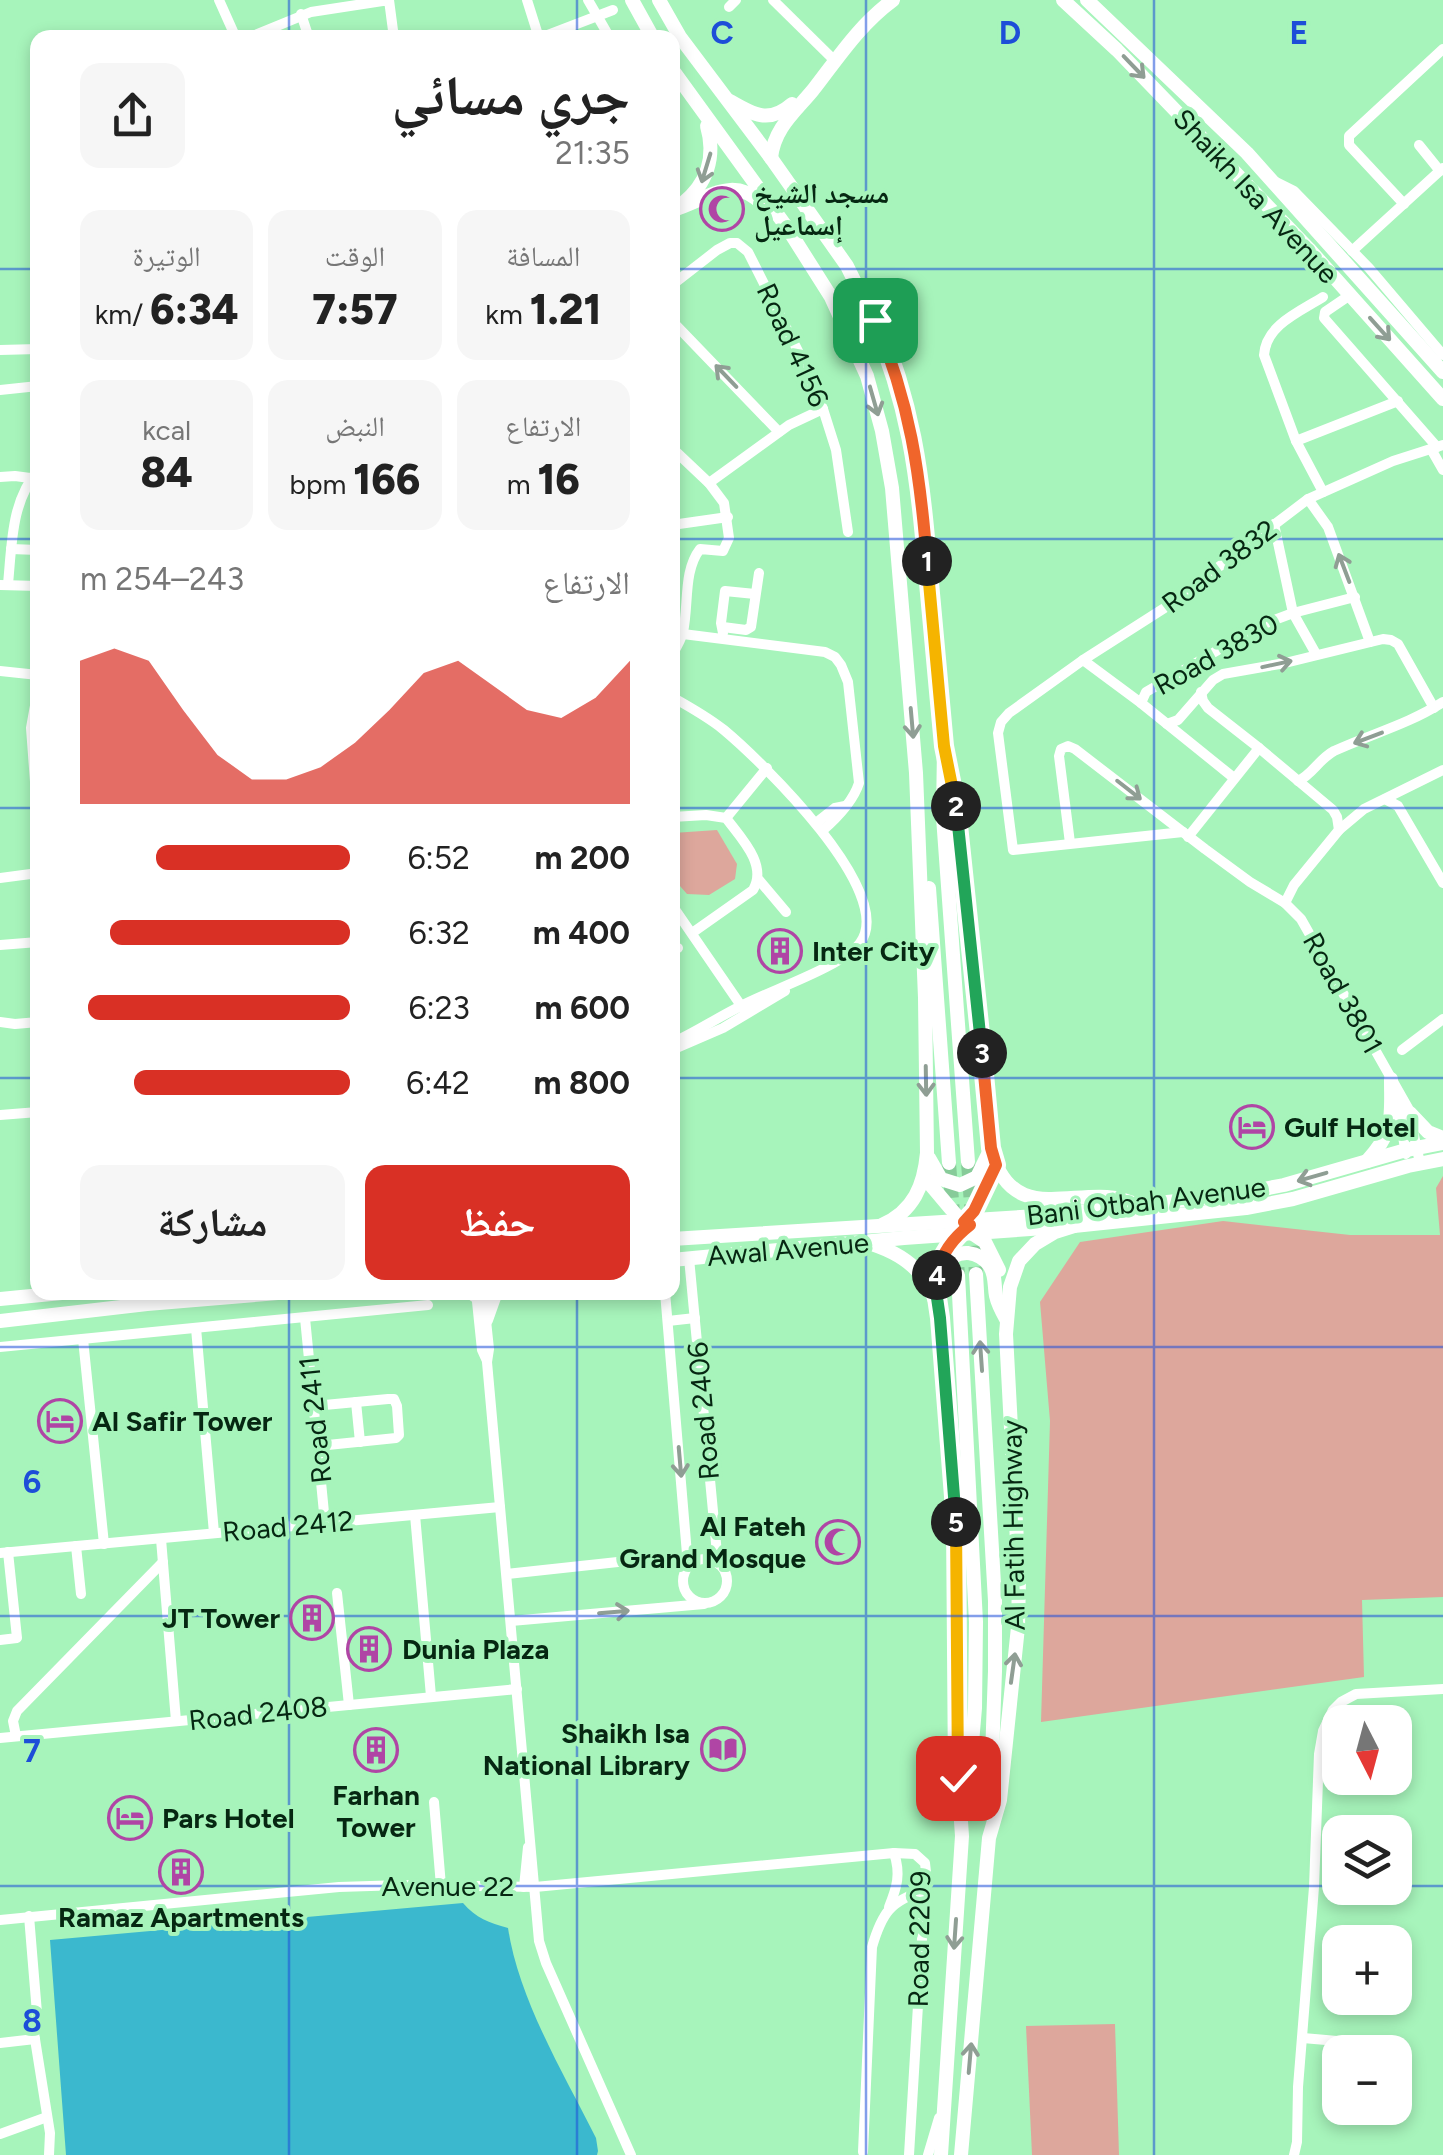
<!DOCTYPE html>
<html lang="ar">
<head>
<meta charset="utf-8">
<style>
  :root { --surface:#fff; --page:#f6f6f6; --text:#222; --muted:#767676; --accent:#d93025 }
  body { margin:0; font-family:Figtree,"Noto Naskh Arabic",sans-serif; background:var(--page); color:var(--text); direction:rtl; height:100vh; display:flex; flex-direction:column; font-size:38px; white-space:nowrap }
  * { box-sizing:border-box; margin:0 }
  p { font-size:32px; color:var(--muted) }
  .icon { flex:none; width:55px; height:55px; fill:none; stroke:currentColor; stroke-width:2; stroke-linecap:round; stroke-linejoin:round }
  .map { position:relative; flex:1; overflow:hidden; direction:ltr }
  .sheet { position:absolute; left:30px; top:30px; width:650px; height:1270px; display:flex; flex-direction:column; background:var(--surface); border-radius:20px; box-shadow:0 5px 15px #0003; direction:rtl }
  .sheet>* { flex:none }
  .needle { width:65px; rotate:174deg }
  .tools { position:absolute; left:1322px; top:1705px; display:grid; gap:20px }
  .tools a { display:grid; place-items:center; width:90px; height:90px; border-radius:20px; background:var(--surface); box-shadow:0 5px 15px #0003; font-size:50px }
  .pin { position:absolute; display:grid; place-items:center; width:85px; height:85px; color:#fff; margin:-42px; border-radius:20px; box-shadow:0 5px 15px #0006 }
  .km { position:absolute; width:50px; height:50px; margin:-25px; border-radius:50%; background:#222; color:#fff; font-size:28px; line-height:50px; text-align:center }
  .round { display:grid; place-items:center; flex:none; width:105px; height:105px; border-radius:20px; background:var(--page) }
  .headline { display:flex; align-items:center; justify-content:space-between; height:170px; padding:0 50px }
  h1 { font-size:55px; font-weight:800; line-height:75px }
  .metrics { display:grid; grid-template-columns:repeat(3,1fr); gap:15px; height:170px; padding:10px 50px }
  .metrics div { display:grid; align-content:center; border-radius:20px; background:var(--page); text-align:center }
  .metrics b { font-size:42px; font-weight:800 }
  .metrics small { font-size:28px; font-weight:400 }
  .metrics p { font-size:28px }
  .chart { height:280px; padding:20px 50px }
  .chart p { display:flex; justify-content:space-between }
  .chart svg { width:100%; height:180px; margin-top:10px; fill:var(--accent); opacity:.7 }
  .button { display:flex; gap:20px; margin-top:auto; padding:20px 50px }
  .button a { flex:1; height:115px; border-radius:20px; background:var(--accent); color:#fff; font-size:40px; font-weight:800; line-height:115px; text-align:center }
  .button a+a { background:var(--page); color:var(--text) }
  ul { padding:0 50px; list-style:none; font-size:32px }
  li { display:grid; grid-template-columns:160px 120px 1fr; align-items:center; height:75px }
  li i { height:25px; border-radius:12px; background:var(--accent) }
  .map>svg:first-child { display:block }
</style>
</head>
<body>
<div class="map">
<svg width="1443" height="2155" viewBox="0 0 1443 2155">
  <rect width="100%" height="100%" fill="#a7f4bb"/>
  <g fill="#dda79c">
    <polygon points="717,830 737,864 735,879 709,895 687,894 673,878 673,833"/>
    <polygon points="1443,1176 1443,1597 1362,1600 1364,1677 1041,1722 1050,1421 1040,1302 1080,1242 1223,1221 1350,1235 1440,1235 1436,1188"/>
    <polygon points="1115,2024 1119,2155 1032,2155 1026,2026"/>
  </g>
  <path fill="#3bb8ce" d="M463,1903c13,15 26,20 45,25 11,72 55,144 88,210l2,13 -1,4h-531l-16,-215z"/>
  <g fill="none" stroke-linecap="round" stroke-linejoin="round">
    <g stroke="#87cb99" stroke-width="14" stroke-dasharray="14 7" stroke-linecap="butt">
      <polyline points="968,1162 976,1274"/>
      <polyline points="949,1163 958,1275"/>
    </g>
    <g stroke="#fff" stroke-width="10">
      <polyline points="219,0 236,38"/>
      <polyline points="527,0 539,38"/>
      <polyline points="588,0 610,38"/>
      <polyline points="773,0 834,60"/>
      <polyline points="729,7 736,0"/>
      <polyline points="301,14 309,38"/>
      <polyline points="248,38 311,12 389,0 394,38"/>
      <polyline points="540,38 613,10"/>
      <polyline points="1419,145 1440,171"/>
      <polyline points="1274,181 1294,191 1369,268 1443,355"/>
      <polyline points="1404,204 1349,145 1349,136 1443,49"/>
      <polyline points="1352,251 1443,168"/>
      <polyline points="672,285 717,250 730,243 737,243 748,252 799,353 823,409 836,450 848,532"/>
      <polyline points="1350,295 1325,312 1324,318 1437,447"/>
      <path d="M1323,297c-24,15 -57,28 -59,58l32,86 27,51"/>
      <polyline points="672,321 779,432"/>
      <polyline points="0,350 38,349"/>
      <polyline points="0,390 38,386"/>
      <polyline points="1296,441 1398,401"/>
      <path d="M672,448l37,35 15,20 5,35 -6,13 -23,-2c-17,22 -11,56 -17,83 -2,8 -7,16 -11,23"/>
      <polyline points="1431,449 1443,470"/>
      <polyline points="0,477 15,476 30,478"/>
      <polyline points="709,483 789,425 823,409"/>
      <polyline points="1308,499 1328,527 1370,642"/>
      <polyline points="1274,524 1293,613 1316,654"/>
      <polyline points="672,525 728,517"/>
      <polyline points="11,549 38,550"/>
      <path d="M8,584c4,-40 3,-82 30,-114"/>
      <polyline points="0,585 38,586"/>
      <polyline points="723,627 746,630 751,627 759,573"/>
      <polyline points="723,633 721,623 725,591 755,594"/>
      <path d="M683,634l142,18 10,5 6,8 7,17 11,101c-6,19 -22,35 -37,48"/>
      <polyline points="1083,660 1141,703 1234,778"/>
      <polyline points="0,671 38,675"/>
      <polyline points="38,689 31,728 38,822"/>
      <polyline points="1201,692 1203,701 1208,708 1259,748 1333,810 1337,817 1339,830"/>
      <path d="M672,697c18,10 36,20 52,33 36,30 174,163 136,213 -18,24 -92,48 -121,64 -22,11 -43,25 -67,36"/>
      <polyline points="1141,703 1146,692 1261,625 1293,613 1355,597"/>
      <polyline points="1167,724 1178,720 1213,680 1223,674 1285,663 1383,639 1391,640 1398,644 1434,708"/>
      <path d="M1298,781c14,-6 21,-22 36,-30 37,-17 75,-27 109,-49"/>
      <polyline points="1385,799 1398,806 1443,883"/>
      <path d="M672,817l34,-2 20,3c15,20 42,47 27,72l-61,43"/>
      <polyline points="726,818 767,768"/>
      <polyline points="816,823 835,808 845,806"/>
      <polyline points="1183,832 1013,850 998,733 1001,722 1009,713 1083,660 1166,607 1308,499 1393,461 1443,445"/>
      <polyline points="1188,837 1259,748"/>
      <polyline points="1070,843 1059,756 1061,749 1068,746 1075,749 1205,849 1250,882 1285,903 1301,919 1408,1108 1420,1163"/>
      <polyline points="0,878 38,873"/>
      <polyline points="759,880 786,912"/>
      <polyline points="1285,903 1294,885 1339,830 1364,809 1443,770"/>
      <polyline points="672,905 744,1010"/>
      <polyline points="0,945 38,942"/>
      <polyline points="672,951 678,948"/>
      <polyline points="0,1022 15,1024 38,1022"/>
      <polyline points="672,1050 723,1028 785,991"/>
      <polyline points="1402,1050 1443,1019"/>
      <polyline points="1401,1101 1400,1120 1406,1154"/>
      <polyline points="0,1115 38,1112"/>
      <polyline points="689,1258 718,1564"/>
      <polyline points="476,1292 482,1350 487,1361"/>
      <polyline points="483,1292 489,1349 487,1362 539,1941 546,1963 631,2155"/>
      <polyline points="665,1292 688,1566"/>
      <polyline points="305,1318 325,1523"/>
      <polyline points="668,1321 695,1318"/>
      <polyline points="196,1328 214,1533"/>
      <polyline points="83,1339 104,1544"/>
      <polyline points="0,1347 428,1305"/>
      <polyline points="356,1402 360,1442"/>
      <polyline points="314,1406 388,1399 394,1399 397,1406 399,1435 396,1438 318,1446"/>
      <polyline points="415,1515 431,1696"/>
      <polyline points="161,1539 176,1721"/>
      <polyline points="76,1546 81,1594"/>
      <polyline points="0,1553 500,1507"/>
      <circle cx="705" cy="1581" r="22"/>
      <polyline points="507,1574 627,1561 694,1561"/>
      <polyline points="337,1593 349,1705"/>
      <polyline points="511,1621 704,1604"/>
      <polyline points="0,1640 17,1638 8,1552"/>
      <polyline points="16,1736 13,1721 17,1711 163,1562"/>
      <polyline points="0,1738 517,1689"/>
      <polyline points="434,1802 441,1886"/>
      <polyline points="524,1887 528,1847"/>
      <path d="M889,1907c8,-20 12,-33 5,-54"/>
      <polyline points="29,1916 37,2013 34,2033 50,2133 49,2155"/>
      <polyline points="0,1920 339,1887 402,1885 535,1887 894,1853 915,1854 925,1863 926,1872 909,2155"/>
      <polyline points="1303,2038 1394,2046"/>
      <polyline points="0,2043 35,2039"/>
      <polyline points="1356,2119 1357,2108"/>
      <polyline points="0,2134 47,2117"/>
      <path d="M863,2152l9,-205c10,-34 18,-46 53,-57"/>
      <polyline points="928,2155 939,2118"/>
      <polyline points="1294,2155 1297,2142 1298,2087 1314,1887 1319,1754 1323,1731 1333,1710 1341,1702 1356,1694 1443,1689"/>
    </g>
    <g stroke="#fff" stroke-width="14">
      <polyline points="632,0 653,38"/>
      <polyline points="659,0 680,37 771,158 847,266 883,339 907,410 922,491 944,746 943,817 968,1162"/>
      <polyline points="1063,0 1117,50 1309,249 1443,399"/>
      <polyline points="1087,0 1247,153 1443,372"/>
      <path d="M672,69l116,160 43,68 36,79 15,55 10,57 24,285 9,225 2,155c-3,32 -13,58 -45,72"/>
      <path d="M730,101c24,14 39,23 62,3"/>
      <path d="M771,158c3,-30 24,-46 42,-68 25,-32 46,-65 80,-90"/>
      <path d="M682,204c25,-20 34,-47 25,-78"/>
      <path d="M673,210c34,-10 60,-37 90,-5"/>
      <path d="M950,775l9,45 32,328c21,88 97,29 145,57"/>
      <polyline points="929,888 949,1163"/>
      <polyline points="1410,1113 1428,1132 1443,1138"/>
      <polyline points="929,1158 941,1179 960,1185 977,1177 991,1148"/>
      <path d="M1367,1161c28,-31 24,-42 24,-82"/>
      <polyline points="924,1177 956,1215 963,1221"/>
      <polyline points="963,1222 974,1211 996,1165"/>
      <polyline points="970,1232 985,1242 999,1270"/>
      <polyline points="672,1239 1053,1215 1238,1194 1284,1185 1406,1150 1443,1143"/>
      <path d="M865,1242c42,12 65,32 75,76l15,185 3,274 4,59 -21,319"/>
      <polyline points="672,1260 904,1238 1074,1226 1246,1208 1293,1199 1408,1166 1443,1159"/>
      <polyline points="976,1274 995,1601 995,1671 990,1813"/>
      <polyline points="958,1275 976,1622 975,1708 966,1813"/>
      <polyline points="470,1292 476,1296"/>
      <polyline points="0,1299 72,1292"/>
      <path d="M938,1303c2,-20 2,-51 30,-50 8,1 16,5 21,12 7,9 5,21 7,31 2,9 6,16 10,23"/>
      <polyline points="486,1320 496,1292"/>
      <polyline points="0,1321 147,1304 290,1292"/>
      <polyline points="961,2155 989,1838 1000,1800 1018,1627 1019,1579 1006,1334 1010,1287 1019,1261 1035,1244 1055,1232 1074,1226"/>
    </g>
  </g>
  <defs><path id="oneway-shaft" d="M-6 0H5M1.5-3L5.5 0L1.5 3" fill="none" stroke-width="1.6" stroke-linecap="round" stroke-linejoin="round" transform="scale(2.5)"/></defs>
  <g stroke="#8f9e94">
    <use href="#oneway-shaft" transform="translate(1134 67) rotate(46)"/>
    <use href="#oneway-shaft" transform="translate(706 168) rotate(107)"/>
    <use href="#oneway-shaft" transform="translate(1380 329) rotate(48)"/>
    <use href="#oneway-shaft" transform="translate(726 376) rotate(-134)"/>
    <use href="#oneway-shaft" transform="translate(874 401) rotate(74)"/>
    <use href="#oneway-shaft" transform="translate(1344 568) rotate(-111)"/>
    <use href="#oneway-shaft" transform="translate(1277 664) rotate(-12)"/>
    <use href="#oneway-shaft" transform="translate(912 723) rotate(85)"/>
    <use href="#oneway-shaft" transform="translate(1368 738) rotate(159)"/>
    <use href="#oneway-shaft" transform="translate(1129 790) rotate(38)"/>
    <use href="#oneway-shaft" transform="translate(926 1081) rotate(89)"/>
    <use href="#oneway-shaft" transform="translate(1312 1177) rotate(164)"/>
    <use href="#oneway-shaft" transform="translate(981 1356) rotate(-94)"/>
    <use href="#oneway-shaft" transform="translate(680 1462) rotate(85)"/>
    <use href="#oneway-shaft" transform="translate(614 1612) rotate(-5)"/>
    <use href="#oneway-shaft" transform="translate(1013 1668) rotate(-82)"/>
    <use href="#oneway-shaft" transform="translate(955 1934) rotate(94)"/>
    <use href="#oneway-shaft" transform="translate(970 2058) rotate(-85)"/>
  </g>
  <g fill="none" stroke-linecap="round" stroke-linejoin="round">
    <g stroke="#fff" stroke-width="20">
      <path id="split-1" d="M875,320c35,82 45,153 52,241"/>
    </g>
    <g stroke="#fff" stroke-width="20">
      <polyline id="split-2" points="927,561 944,746 956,806"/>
    </g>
    <g stroke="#fff" stroke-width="20">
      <polyline id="split-3" points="956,806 982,1053"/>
    </g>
    <g stroke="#fff" stroke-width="20">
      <path id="split-4" d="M937,1275c4,-22 16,-37 33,-50l-6,-3 10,-11 22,-46 -5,-17 -9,-95"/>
    </g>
    <g stroke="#fff" stroke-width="20">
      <polyline id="split-5" points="937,1275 936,1291 940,1318 956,1522"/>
    </g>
    <g stroke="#fff" stroke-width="20">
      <polyline id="split-6" points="956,1522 958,1778"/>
    </g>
    <use href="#split-1" stroke="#f0652b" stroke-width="12"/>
    <use href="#split-2" stroke="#f5b400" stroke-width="12"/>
    <use href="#split-3" stroke="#22a559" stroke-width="12"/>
    <use href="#split-4" stroke="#f0652b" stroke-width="12"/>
    <use href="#split-5" stroke="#22a559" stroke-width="12"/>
    <use href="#split-6" stroke="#f5b400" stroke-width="12"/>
  </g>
  <path fill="none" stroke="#1d4ed8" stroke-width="2.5" stroke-opacity="0.55" d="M289,0v38M577,0v38M866,0v2155M1154,0v2155M0,269h38M672,269h771M0,539h38M672,539h771M0,808h38M672,808h771M0,1078h38M672,1078h771M289,1292v863M577,1292v863M0,1347h1443M0,1616h1443M0,1886h1340M1395,1886h48"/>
  <defs>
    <g id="mosque-ring" transform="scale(2.25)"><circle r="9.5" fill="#a7f4bb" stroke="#b045a5" stroke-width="1.5"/><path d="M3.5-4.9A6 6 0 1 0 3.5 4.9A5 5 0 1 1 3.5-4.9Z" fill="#b045a5"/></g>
    <g id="building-ring" transform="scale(2.25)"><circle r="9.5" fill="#a7f4bb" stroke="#b045a5" stroke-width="1.5"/><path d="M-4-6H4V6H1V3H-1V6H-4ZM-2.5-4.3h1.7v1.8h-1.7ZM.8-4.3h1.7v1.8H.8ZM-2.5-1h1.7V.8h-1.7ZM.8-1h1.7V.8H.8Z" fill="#b045a5"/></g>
    <g id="hotel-ring" transform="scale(2.25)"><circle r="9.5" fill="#a7f4bb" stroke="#b045a5" stroke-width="1.5"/><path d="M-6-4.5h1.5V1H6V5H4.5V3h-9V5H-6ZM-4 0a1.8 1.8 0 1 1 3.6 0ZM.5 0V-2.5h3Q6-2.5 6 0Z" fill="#b045a5"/></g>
    <g id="library-ring" transform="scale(2.25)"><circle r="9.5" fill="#a7f4bb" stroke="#b045a5" stroke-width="1.5"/><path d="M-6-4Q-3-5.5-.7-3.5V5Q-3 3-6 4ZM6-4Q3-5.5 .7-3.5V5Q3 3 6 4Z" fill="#b045a5"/></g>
  </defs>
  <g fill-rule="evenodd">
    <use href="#mosque-ring" x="722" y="209"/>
    <use href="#building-ring" x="780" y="951"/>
    <use href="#hotel-ring" x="1252" y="1127"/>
    <use href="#hotel-ring" x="60" y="1421"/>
    <use href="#mosque-ring" x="838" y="1542"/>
    <use href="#building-ring" x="312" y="1618"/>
    <use href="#building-ring" x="369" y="1649"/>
    <use href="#library-ring" x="723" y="1749"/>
    <use href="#building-ring" x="376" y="1750"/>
    <use href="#hotel-ring" x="130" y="1818"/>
    <use href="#building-ring" x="181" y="1872"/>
  </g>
  <g text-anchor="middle" stroke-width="8" stroke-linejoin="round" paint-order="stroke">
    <g font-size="28" font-weight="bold" fill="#062712" stroke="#a7f4bb" text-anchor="start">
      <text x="754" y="203">مسجد الشيخ<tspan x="754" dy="32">إسماعيل</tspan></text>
      <text x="812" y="961">Inter City</text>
      <text x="1284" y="1137">Gulf Hotel</text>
      <text x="92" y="1431">Al Safir Tower</text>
      <text x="806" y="1536" text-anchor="end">Al Fateh<tspan x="806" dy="32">Grand Mosque</tspan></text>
      <text x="280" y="1628" text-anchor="end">JT Tower</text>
      <text x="402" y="1659">Dunia Plaza</text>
      <text x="690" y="1743" text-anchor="end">Shaikh Isa<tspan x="690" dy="32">National Library</tspan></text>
      <text x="376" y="1805" text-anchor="middle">Farhan<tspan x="376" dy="32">Tower</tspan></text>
      <text x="162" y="1828">Pars Hotel</text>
      <text x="181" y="1927" text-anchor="middle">Ramaz Apartments</text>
    </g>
    <g font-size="28" fill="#062712" stroke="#a7f4bb">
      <text transform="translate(1256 196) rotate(47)" y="10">Shaikh Isa Avenue</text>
      <text transform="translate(793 345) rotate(65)" y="10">Road 4156</text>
      <text transform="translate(1219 566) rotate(-37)" y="10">Road 3832</text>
      <text transform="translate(1216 654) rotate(-29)" y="10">Road 3830</text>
      <text transform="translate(1343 993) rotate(61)" y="10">Road 3801</text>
      <text transform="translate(1146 1201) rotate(-7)" y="10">Bani Otbah Avenue</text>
      <text transform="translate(788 1249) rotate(-5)" y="10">Awal Avenue</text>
      <text transform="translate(703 1411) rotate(-95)" y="10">Road 2406</text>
      <text transform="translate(315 1420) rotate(-96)" y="10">Road 2411</text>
      <text transform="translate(1013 1525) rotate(-91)" y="10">Al Fatih Highway</text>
      <text transform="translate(288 1526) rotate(-5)" y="10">Road 2412</text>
      <text transform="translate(258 1713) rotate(-6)" y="10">Road 2408</text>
      <text x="448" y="1896">Avenue 22</text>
      <text transform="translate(919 1939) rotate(-89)" y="10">Road 2209</text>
    </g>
  </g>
  <g font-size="32" text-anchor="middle" font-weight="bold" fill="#1d4ed8" stroke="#a7f4bb" stroke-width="8" stroke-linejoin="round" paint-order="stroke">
    <text x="722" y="44">C</text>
    <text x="1010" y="44">D</text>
    <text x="1299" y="44">E</text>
    <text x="32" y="1493">6</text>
    <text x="32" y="1762">7</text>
    <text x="32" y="2032">8</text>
  </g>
</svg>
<div class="tools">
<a><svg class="needle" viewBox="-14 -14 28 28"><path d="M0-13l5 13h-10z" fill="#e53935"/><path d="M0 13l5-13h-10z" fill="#767676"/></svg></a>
<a><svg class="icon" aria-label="layers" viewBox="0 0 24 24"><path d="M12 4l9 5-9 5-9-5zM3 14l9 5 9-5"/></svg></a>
<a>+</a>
<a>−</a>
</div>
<div class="pin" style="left:875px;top:320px;background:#1e9e55"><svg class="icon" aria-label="arrive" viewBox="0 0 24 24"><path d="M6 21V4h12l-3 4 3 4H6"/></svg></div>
<div class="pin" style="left:958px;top:1778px;background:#d93025"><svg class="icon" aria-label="check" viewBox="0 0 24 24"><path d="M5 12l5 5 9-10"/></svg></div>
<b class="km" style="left:927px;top:561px">1</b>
<b class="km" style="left:956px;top:806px">2</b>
<b class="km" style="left:982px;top:1053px">3</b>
<b class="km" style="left:937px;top:1275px">4</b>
<b class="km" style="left:956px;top:1522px">5</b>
<section class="sheet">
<div class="headline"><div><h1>جري مسائي</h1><p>21:35</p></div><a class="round"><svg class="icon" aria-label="share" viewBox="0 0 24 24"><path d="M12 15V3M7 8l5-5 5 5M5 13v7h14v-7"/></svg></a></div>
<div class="metrics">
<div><p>المسافة</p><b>1.21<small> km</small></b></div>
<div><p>الوقت</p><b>7:57</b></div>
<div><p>الوتيرة</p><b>6:34<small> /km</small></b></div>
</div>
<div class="metrics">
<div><p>الارتفاع</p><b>16<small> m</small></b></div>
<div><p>النبض</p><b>166<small> bpm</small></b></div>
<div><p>kcal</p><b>84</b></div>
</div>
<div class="chart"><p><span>الارتفاع</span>243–254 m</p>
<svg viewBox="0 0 160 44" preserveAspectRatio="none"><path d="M0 44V9L10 6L20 9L30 21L40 32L50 38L60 38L70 35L80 29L90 21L100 12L110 9L120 15L130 21L140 23L150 18L160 9V44z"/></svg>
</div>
<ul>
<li><b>200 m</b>6:52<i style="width:72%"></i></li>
<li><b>400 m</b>6:32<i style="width:89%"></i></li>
<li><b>600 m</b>6:23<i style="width:97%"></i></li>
<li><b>800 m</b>6:42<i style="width:80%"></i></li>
</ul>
<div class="button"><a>حفظ</a><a>مشاركة</a></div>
</section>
</div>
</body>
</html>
